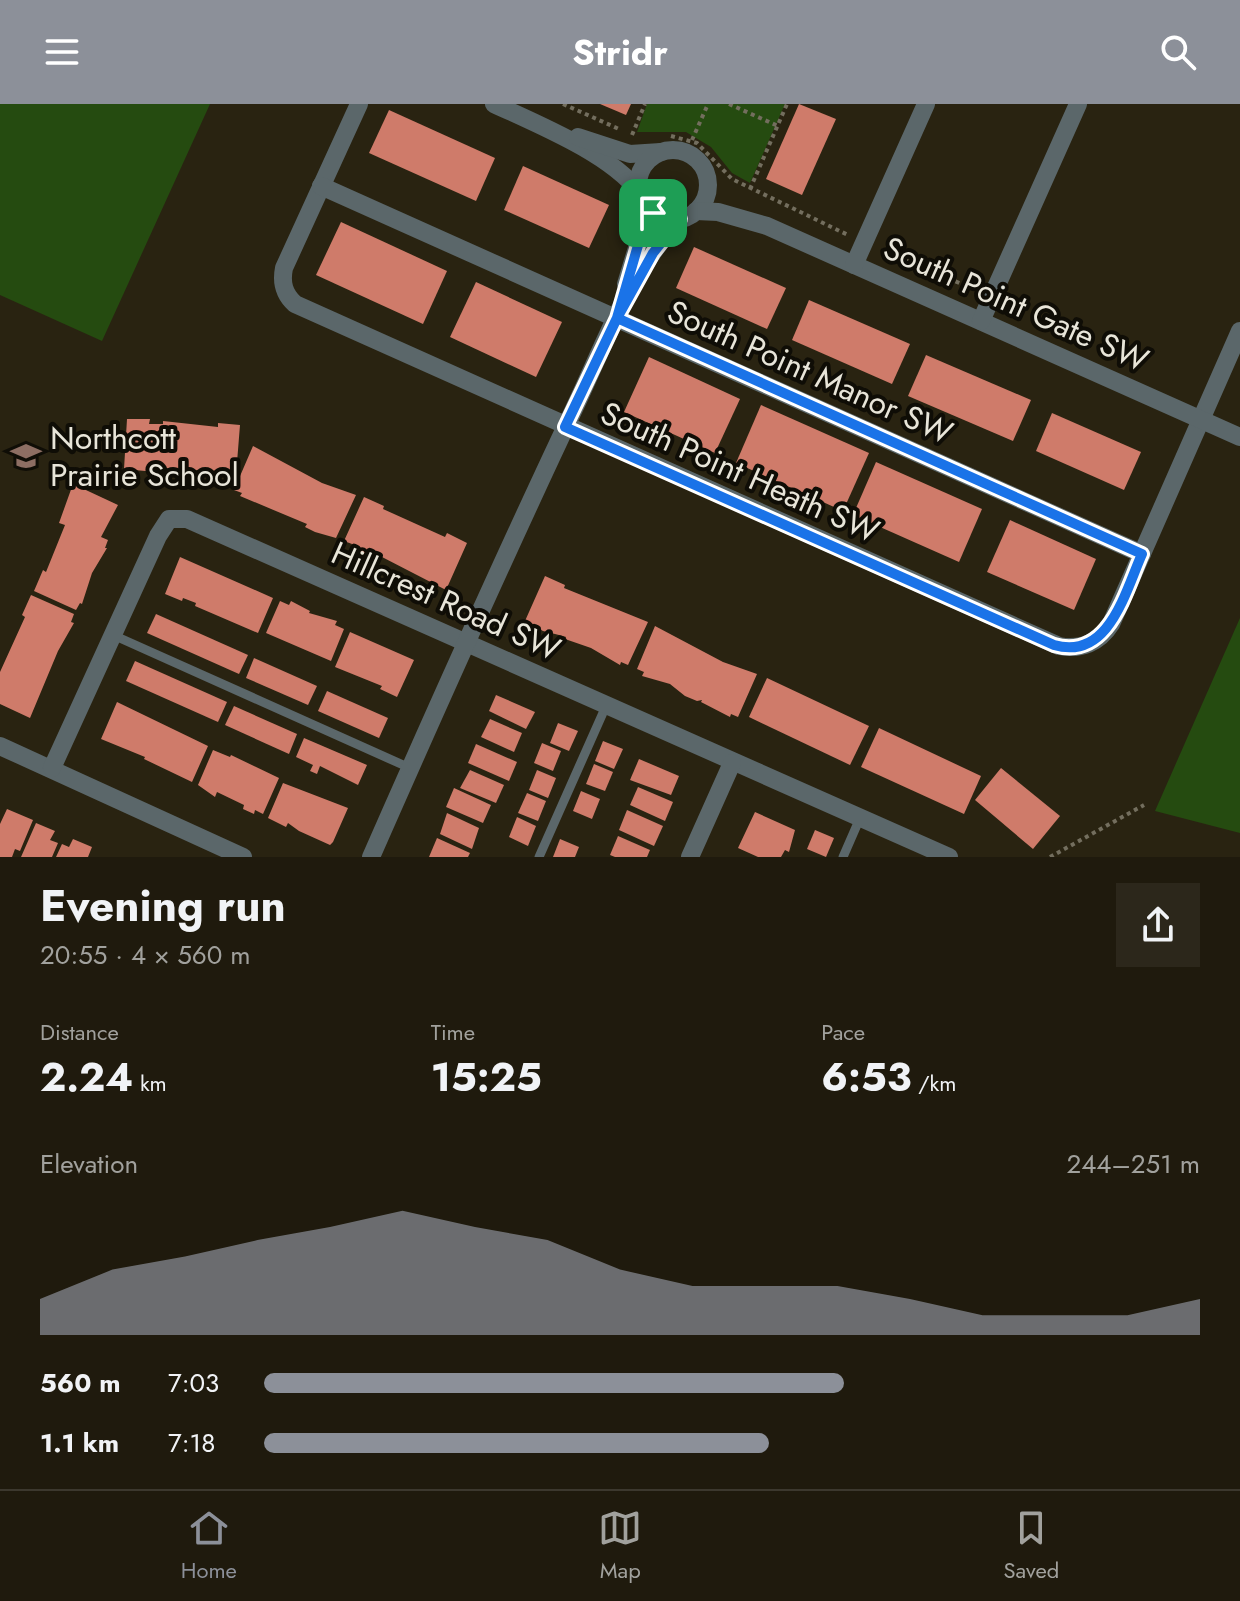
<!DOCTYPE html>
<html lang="en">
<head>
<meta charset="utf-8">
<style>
  :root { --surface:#1f1a0d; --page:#2c271b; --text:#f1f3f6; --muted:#a1a19d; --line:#3c382e; --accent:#8c9099 }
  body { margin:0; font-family:Jost,sans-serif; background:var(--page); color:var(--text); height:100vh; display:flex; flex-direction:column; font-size:30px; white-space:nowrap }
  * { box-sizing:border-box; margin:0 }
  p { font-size:26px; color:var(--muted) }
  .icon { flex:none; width:44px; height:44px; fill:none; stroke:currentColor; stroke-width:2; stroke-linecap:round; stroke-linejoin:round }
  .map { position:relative; height:753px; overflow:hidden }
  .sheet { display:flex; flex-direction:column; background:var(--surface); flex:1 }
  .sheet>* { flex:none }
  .pin { position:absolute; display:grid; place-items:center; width:68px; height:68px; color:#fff; margin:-34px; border-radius:16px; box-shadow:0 4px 12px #0006 }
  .round { display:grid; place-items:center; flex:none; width:84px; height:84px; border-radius:0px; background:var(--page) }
  .headline { display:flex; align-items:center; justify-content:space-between; height:136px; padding:0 40px }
  h1 { font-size:44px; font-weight:700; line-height:60px }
  .stats { display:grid; grid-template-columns:repeat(3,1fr); gap:12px; height:136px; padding:8px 40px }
  .stats div { display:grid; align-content:center }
  .stats b { font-size:40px; font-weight:700 }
  .stats small { font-size:22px; font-weight:400 }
  .stats p { font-size:22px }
  .chart { height:224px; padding:16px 40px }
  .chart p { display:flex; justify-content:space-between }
  .chart svg { width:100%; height:144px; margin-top:8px; fill:var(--accent); opacity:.7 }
  ul { padding:0 40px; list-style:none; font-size:26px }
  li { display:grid; grid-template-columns:128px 96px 1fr; align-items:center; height:60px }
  li i { height:20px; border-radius:10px; background:var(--accent) }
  header { display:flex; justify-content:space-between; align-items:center; height:104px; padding:0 40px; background:var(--accent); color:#fff; font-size:36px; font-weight:700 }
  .dock { display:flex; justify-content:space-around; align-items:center; height:112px; border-top:2px solid var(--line); background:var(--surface); font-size:22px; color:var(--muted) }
  .dock a { display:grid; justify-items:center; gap:4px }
  .dock .on { color:var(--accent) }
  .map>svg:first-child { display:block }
</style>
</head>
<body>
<header><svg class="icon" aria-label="menu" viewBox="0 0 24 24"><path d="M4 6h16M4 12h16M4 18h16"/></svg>Stridr<svg class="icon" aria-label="search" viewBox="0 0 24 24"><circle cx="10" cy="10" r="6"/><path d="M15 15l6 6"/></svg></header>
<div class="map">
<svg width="1240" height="753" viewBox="0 0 1240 753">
  <rect width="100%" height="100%" fill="#292311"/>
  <g fill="#254b10">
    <polygon points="0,0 210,0 102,237 0,191"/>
    <polygon points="647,0 785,0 750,79 732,69 711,43 686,28 637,28"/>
    <polygon points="1240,514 1240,729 1155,707"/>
  </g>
  <g fill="#cf7b6a">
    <polygon points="600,0 631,0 626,11"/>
    <polygon points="799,0 836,15 802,91 766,75"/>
    <polygon points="389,6 495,54 476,97 369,49"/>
    <polygon points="523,62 609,101 589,144 504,106"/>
    <polygon points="341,118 447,167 423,220 316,171"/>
    <polygon points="694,143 786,184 767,225 676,184"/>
    <polygon points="476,178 562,218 536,273 450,233"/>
    <polygon points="809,196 910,240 892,280 792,236"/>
    <polygon points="926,251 1031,296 1013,337 908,292"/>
    <polygon points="649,253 740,295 715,349 624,308"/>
    <polygon points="761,301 869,349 843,407 736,359"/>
    <polygon points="1052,309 1141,348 1124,386 1036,347"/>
    <polygon points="127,315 150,315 149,320 163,320 163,317 218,323 218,319 240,321 236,371 225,371 225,366 218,366 218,371 204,370 204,368 196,366 165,364 164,366 156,365 156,368 124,365"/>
    <polygon points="253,342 322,379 356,391 336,434 315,428 305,423 307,420 240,392 242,389 234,386"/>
    <polygon points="876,358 982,405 959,458 853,411"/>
    <polygon points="73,380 118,401 101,433 108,436 105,444 107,444 92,469 82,500 80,499 76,506 34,487 43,466 46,468 65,421 59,419"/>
    <polygon points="364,393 384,402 383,405 445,433 447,429 467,439 446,486 382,453 380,456 351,443 352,440 344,437"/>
    <polygon points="1010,416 1096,455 1074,506 987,468"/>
    <polygon points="180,453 273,494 258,529 195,502 196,499 183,494 182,497 165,490"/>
    <polygon points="545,472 565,481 564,484 648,518 628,561 621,558 620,561 591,544 565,535 566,533 563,532 543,527 525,517"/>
    <polygon points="31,491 74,510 71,518 74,519 58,547 30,614 0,600 0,568 25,513 22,511"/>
    <polygon points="280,497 289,501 291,497 310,507 309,509 337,517 335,521 344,525 331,557 266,529"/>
    <polygon points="156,510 248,551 239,570 147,529"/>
    <polygon points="655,522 723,558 757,570 738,613 731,610 730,613 701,598 702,596 697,597 685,592 670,580 642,572 644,568 637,565"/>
    <polygon points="350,528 414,556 397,593 380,585 382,582 335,563"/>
    <polygon points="254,554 317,582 308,601 246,574"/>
    <polygon points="135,557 227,598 218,618 126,577"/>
    <polygon points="767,574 869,622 850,661 749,613"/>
    <polygon points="327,587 388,614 379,634 318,607"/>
    <polygon points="496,591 535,608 526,625 489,607"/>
    <polygon points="117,598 208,642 192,678 144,655 145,653 101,635"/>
    <polygon points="234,602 297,630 289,650 225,621"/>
    <polygon points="490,615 522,629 514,648 481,633"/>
    <polygon points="558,619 578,627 569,647 550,639"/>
    <polygon points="879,624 981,672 964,710 861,663"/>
    <polygon points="304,634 367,661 358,681 320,662 317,670 310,667 313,661 296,653"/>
    <polygon points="603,637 623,645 614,665 595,657"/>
    <polygon points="542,639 561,647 553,667 534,659"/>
    <polygon points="476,640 517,658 509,677 468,659"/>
    <polygon points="213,646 230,653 231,651 279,674 263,710 255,706 254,710 243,705 244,701 217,688 215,693 198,681"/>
    <polygon points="639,655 679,672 671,691 630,676"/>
    <polygon points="594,660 613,668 605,687 586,680"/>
    <polygon points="1001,664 1060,712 1033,745 975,696"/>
    <polygon points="470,666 504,681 496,699 460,684"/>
    <polygon points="537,666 556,674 548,694 529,686"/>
    <polygon points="283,679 348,704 333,738 330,741 299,727 288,719 286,723 268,714"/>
    <polygon points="638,683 673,698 665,717 630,701"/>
    <polygon points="454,684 491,701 483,719 446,703"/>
    <polygon points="581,687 600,695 592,715 573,707"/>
    <polygon points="527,689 546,697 538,717 518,709"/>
    <polygon points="7,705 33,716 20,747 15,745 12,753 0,753 0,720"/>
    <polygon points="627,706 663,722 654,742 619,726"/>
    <polygon points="755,708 795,726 789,748 785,746 781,753 758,753 738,744"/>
    <polygon points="447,709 479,724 472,745 440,730"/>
    <polygon points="517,713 536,722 528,742 509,733"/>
    <polygon points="36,719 55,727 50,736 58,739 52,753 21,753"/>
    <polygon points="815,726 834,734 826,753 807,745"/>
    <polygon points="618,732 650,746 647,753 615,753 610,751"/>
    <polygon points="437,734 470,749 468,753 429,753"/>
    <polygon points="73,735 92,743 88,753 56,753 62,740 69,743"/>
    <polygon points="560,735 579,743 575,753 553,753"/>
  </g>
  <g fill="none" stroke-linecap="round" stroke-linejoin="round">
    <g stroke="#736e5e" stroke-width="4" stroke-dasharray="4 4" stroke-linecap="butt">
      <polyline points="563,0 619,25"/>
      <polyline points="729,0 778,22"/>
      <polyline points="632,31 645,0"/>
      <polyline points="671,32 697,39 732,75 848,131"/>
      <polyline points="692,36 708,0"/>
      <polyline points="750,85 787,0"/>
      <polyline points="882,146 964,181"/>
      <polyline points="1050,753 1144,701"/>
    </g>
    <g stroke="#5b676a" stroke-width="9">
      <polyline points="113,531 410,664"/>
      <polyline points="539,753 606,602"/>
      <polyline points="843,753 860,714"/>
    </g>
    <g stroke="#5b676a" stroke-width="18">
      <path d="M359,0l-75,164c-3,15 0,26 11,36l764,342c22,4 40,-3 52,-22l129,-293"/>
      <path d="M494,0c43,20 117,50 145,88"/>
      <polyline points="578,33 630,50 661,48"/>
      <circle cx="673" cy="81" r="35"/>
      <polyline points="321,82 1142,450"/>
      <polyline points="696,107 718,108 767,122 1240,333"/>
      <polyline points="854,161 926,0"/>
      <polyline points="626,180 643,124 643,97"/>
      <polyline points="981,217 1078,0"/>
      <polyline points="0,642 243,753"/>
      <polyline points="52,664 158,432 169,415 187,415 949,753"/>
      <path d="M371,753c66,-150 133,-300 203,-448 31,-65 56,-138 106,-190"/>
      <polyline points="690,753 732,659"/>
    </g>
  </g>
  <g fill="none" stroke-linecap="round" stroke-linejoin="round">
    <g stroke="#fff" stroke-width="16">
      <path id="route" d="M653,109l-10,-12v27l-26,90 -52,109 489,218c55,16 71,-53 88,-91l-525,-236 36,-65 27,-34h-13l-14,-6"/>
    </g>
    <use href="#route" stroke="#1a73e8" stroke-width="10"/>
  </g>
  <defs>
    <g id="school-bare" transform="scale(2.4)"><path d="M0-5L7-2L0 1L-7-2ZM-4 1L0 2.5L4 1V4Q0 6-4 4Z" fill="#8d6e63" stroke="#0f0d06" stroke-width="2.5" paint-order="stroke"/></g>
  </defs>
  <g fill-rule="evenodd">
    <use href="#school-bare" x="26" y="352"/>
  </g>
  <g text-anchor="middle" stroke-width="8" stroke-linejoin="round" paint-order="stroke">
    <g font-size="32" fill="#e8e5d9" stroke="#0f0d06">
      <text transform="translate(1016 200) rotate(24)" y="11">South Point Gate SW</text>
      <text transform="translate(810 268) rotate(24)" y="11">South Point Manor SW</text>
      <text transform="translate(740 368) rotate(24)" y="11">South Point Heath SW</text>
      <text transform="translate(446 497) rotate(24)" y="11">Hillcrest Road SW</text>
    </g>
    <g font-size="32" fill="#e8e5d9" stroke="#0f0d06" text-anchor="start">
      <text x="50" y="345">Northcott<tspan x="50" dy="37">Prairie School</tspan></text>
    </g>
  </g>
</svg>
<div class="pin" style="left:653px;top:109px;background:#1e9e55"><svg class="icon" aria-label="arrive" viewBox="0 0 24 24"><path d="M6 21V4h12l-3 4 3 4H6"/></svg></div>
</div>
<section class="sheet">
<div class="headline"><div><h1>Evening run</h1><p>20:55 · 4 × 560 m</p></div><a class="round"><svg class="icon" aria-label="share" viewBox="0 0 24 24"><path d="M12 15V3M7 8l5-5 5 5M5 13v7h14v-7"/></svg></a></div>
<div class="stats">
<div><p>Distance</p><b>2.24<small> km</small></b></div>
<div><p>Time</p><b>15:25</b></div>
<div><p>Pace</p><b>6:53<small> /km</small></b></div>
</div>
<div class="chart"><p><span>Elevation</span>244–251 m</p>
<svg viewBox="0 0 160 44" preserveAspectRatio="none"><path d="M0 44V33L10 24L20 20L30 15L40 11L50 6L60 11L70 15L80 24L90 29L100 29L110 29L120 33L130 38L140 38L150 38L160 33V44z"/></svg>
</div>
<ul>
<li><b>560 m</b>7:03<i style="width:62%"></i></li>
<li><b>1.1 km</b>7:18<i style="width:54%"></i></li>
</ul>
</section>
<nav class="dock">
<a class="on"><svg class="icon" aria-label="home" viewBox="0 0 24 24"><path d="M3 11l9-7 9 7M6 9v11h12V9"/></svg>Home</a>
<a><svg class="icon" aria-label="map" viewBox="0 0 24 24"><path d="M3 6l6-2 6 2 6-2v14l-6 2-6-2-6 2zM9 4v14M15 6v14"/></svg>Map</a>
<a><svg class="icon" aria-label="saved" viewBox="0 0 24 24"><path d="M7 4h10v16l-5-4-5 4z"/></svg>Saved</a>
</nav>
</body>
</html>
